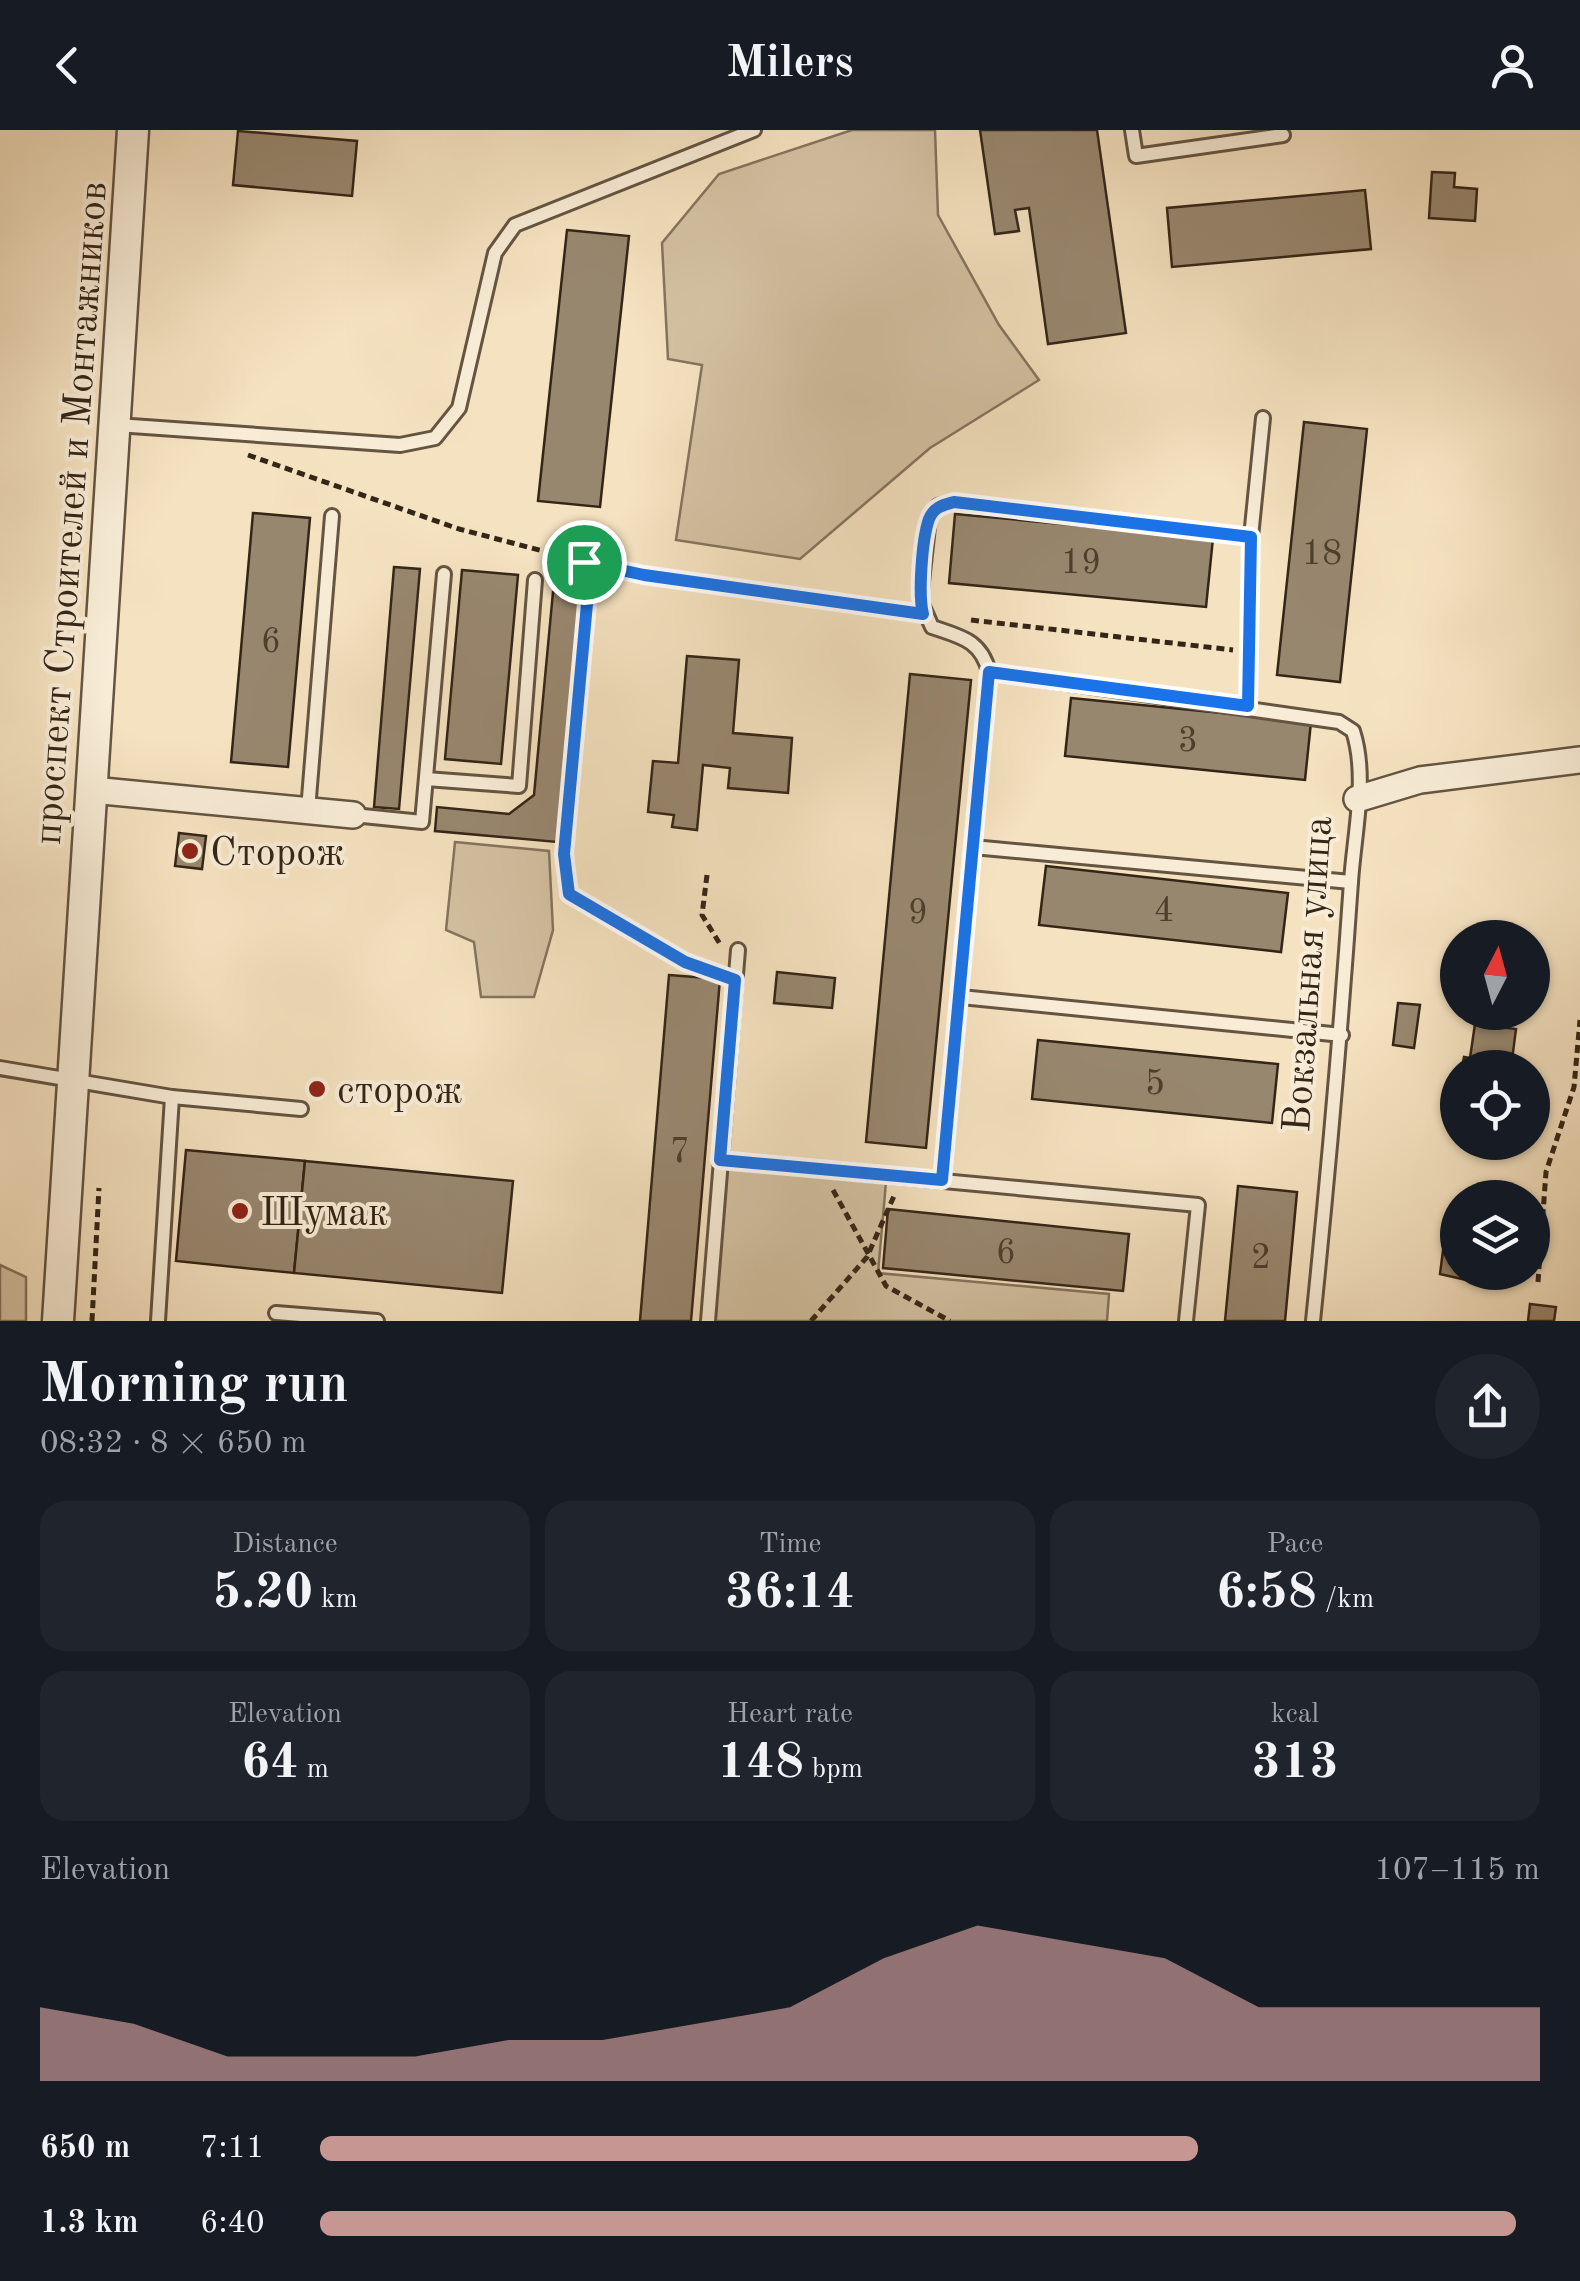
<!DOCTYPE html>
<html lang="en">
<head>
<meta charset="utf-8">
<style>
  :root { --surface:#171b24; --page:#20242c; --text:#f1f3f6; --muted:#9ea1a6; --accent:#c59692 }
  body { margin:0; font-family:"Old Standard TT",serif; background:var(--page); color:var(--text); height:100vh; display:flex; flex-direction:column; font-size:38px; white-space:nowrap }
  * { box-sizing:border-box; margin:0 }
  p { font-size:32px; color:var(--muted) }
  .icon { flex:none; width:55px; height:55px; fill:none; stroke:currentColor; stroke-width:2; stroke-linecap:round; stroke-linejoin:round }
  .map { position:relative; height:1191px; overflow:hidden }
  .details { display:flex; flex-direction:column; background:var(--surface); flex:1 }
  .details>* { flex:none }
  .needle { width:65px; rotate:6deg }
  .buttons { position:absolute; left:1440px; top:790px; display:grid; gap:20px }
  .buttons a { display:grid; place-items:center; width:110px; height:110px; border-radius:50%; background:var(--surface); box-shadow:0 2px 8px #0004; font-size:50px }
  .pin { position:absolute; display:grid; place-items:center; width:85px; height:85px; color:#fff; margin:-42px; border:5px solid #fff; border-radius:50%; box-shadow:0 2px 10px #0007 }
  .round { display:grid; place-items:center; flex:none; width:105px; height:105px; border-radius:52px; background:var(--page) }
  .headline { display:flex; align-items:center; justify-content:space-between; height:170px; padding:0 40px }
  h1 { font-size:55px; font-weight:600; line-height:75px }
  .figures { display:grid; grid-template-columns:repeat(3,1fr); gap:15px; height:170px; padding:10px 40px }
  .figures div { display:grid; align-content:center; border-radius:25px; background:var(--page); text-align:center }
  .figures b { font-size:50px; font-weight:600 }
  .figures small { font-size:28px; font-weight:400 }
  .figures p { font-size:28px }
  .chart { height:280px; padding:20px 40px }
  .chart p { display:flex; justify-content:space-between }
  .chart svg { width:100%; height:180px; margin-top:10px; fill:var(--accent); opacity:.7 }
  ul { padding:0 40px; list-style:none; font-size:32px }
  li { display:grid; grid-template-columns:160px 120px 1fr; align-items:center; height:75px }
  li i { height:25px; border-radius:12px; background:var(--accent) }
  header { display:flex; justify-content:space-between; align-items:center; height:130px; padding:0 40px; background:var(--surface); font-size:45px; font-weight:600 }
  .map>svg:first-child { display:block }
</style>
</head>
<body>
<header><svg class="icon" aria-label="back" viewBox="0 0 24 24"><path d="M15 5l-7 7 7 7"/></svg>Milers<svg class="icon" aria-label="person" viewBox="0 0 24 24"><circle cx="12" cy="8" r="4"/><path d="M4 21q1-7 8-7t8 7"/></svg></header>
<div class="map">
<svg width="1580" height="1191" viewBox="0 0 1580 1191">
  <rect width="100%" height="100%" fill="#f5e2c0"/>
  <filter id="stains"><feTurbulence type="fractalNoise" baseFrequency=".002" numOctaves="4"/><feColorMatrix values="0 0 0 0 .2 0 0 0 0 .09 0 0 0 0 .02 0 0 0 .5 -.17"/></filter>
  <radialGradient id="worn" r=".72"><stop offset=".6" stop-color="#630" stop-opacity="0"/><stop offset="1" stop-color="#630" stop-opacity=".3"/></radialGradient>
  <g fill="#d4c2a3" stroke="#84745d" stroke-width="2.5">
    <polygon points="852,0 935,0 938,85 999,195 1039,250 930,318 800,429 676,410 702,235 668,229 662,113 719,44"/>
    <polygon points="455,712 549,721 553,800 534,867 481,867 474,812 446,800"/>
    <polygon points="727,1038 886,1052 878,1143 1109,1164 1107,1191 713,1191"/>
    <polygon points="0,1135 26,1147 26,1191 0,1191"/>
  </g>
  <g fill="#98876f" stroke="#342517" stroke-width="2.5">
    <polygon points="980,0 1097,0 1126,203 1048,214 1029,78 1015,80 1019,101 995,104"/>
    <polygon points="238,1 357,11 352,66 233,55"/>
    <polygon points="1432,42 1455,43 1454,57 1477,59 1475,91 1429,88"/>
    <polygon points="1365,60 1371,119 1172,137 1167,78"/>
    <polygon points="567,100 629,106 600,377 538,371"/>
    <polygon points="1304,292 1367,299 1340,552 1277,545"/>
    <polygon points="253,383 310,388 288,637 231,632"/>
    <polygon points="955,384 1213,408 1206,477 949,453"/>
    <polygon points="394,437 420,439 399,679 374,677"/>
    <polygon points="462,440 518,445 501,634 445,629"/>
    <polygon points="553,462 580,464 557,712 435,701 437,677 509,684 534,665"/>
    <polygon points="687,526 739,530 733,603 792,608 788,663 728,658 730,638 703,635 697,700 672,697 674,685 648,682 653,631 678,633"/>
    <polygon points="910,544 971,550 926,1018 866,1012"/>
    <polygon points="1071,568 1311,592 1305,650 1065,626"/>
    <polygon points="179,703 206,706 202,739 175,736"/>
    <polygon points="1046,736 1288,763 1281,822 1039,795"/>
    <polygon points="777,842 835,848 832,878 774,873"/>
    <polygon points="669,845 720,849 691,1191 640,1191"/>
    <polygon points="1398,873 1420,875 1414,918 1393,915"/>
    <polygon points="1475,894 1516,899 1511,938 1462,938 1464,927 1470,928"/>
    <polygon points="1038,910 1278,934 1272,993 1032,969"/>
    <polygon points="314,953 322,953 320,966 313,966"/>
    <polygon points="186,1020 305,1031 294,1143 176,1131"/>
    <polygon points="305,1031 513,1051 502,1163 294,1143"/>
    <polygon points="1238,1056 1297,1062 1285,1191 1225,1191"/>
    <polygon points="888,1079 1129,1104 1123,1161 883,1138"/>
    <polygon points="1448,1081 1458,1082 1458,1142 1484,1142 1484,1146 1476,1145 1475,1152 1440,1144"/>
    <polygon points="1530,1174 1556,1177 1554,1191 1528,1191"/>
  </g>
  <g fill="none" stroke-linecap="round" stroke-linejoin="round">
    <g stroke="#645441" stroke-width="18">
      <g id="service">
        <polyline points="1132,0 1136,26 1283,5"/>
        <polyline points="117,295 400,315 435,308 459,278 495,123 515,95 754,0"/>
        <polyline points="1251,407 1263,288"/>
        <path d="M989,542c-8,-32 -28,-35 -57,-45l-12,-27 9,-82 9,-12 16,-4 297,35 -3,169"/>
        <polyline points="426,649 519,656 535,450"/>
        <polyline points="308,680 332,386"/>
        <polyline points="353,685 422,692 444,444"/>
        <polyline points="973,717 1351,752"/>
        <polyline points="961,867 1342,905"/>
        <polyline points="0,938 172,967 301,979"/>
        <polyline points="720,1030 1198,1075 1186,1191"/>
        <path d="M942,1050l47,-508 350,50 14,9c15,46 1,103 -2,151 -10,147 -23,293 -38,439"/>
        <polyline points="276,1183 377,1191"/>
        <polyline points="158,1191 172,967"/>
        <polyline points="708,1191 738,820"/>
      </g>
    </g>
    <g stroke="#645441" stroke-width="30">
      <g id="minor">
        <polyline points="92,660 353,685"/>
        <polyline points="1357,669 1420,650 1580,630"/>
      </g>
    </g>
    <g stroke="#645441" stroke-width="35">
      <polyline id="tertiary" points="58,1191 133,0"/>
    </g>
    <g stroke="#342517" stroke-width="5" stroke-dasharray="8 5" stroke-linecap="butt">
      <polyline points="248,325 459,399 585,432 643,445 906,481"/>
      <polyline points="585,432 589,452 564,725 569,764 685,832 717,843"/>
      <polyline points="971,490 1233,520"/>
      <polyline points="707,745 702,785 720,814"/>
      <polyline points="833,1060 886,1156 950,1191"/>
      <polyline points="1538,1152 1546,1042 1574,957 1580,890"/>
      <polyline points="92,1191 99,1058"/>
      <polyline points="811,1191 867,1127 894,1066"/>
    </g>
    <use href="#service" stroke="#f8ecd6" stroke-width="12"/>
    <use href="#minor" stroke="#f8ecd6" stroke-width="25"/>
    <use href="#tertiary" stroke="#f8ecd6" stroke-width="30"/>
  </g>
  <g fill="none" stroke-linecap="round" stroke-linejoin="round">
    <g stroke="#fff" stroke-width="20">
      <path id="route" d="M954,372l297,35 -3,169 -259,-34 -47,508 -222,-20 15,-180 -50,-18 -116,-68 -5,-40 25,-272 -5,-20 60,13 279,39c-5,-20 -1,-75 6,-95 5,-12 14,-14 25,-17z"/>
    </g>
    <use href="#route" stroke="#1a73e8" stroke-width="12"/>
  </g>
  <g fill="#8f2418" stroke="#f8ecd6" stroke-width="4">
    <circle cx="190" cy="721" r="10"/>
    <circle cx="317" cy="959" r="10"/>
    <circle cx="240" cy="1081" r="10"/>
  </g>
  <g text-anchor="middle" stroke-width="8" stroke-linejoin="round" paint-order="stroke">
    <g font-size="35" fill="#4d3e2d">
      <text x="1322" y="434">18</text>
      <text x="1081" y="443">19</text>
      <text x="271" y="522">6</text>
      <text x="1188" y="621">3</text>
      <text x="1164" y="791">4</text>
      <text x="918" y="793">9</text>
      <text x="1155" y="964">5</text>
      <text x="680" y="1032">7</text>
      <text x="1006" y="1133">6</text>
      <text x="1261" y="1138">2</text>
    </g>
    <g font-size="40" fill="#342517" stroke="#f8ecd6">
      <text transform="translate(69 383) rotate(-86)" y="14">проспект Строителей и Монтажников</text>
      <text transform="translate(1306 844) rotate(-86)" y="14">Вокзальная улица</text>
    </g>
    <g font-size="40" fill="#342517" stroke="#f8ecd6" text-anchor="start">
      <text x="210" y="735">Сторож</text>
      <text x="337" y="973">сторож</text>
      <text x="260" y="1095">Шумак</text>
    </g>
  </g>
  <rect width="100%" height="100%" filter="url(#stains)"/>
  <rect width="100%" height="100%" fill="url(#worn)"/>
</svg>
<div class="buttons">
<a><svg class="needle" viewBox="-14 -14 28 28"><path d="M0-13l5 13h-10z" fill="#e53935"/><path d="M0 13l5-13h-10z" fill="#9ea1a6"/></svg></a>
<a><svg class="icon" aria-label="locate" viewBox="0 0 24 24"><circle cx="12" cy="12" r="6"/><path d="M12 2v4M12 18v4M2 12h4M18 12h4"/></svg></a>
<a><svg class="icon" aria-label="layers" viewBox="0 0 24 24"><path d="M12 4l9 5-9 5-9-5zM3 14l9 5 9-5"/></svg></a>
</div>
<div class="pin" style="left:584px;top:432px;background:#1e9e55"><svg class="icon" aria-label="arrive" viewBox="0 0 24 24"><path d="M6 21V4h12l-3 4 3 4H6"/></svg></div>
</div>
<section class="details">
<div class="headline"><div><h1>Morning run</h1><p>08:32 · 8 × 650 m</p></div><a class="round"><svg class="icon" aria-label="share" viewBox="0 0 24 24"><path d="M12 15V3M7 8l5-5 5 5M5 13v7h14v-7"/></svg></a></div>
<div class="figures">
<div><p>Distance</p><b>5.20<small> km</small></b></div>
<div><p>Time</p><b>36:14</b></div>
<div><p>Pace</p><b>6:58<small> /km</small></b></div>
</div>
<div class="figures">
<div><p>Elevation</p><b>64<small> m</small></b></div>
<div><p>Heart rate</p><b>148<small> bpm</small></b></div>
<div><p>kcal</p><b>313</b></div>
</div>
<div class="chart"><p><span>Elevation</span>107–115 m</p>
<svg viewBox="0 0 160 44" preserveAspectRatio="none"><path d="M0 44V26L10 30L20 38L30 38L40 38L50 34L60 34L70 30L80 26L90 14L100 6L110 10L120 14L130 26L140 26L150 26L160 26V44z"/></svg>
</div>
<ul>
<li><b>650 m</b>7:11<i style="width:72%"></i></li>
<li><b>1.3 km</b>6:40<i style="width:98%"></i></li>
</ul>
</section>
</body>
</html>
